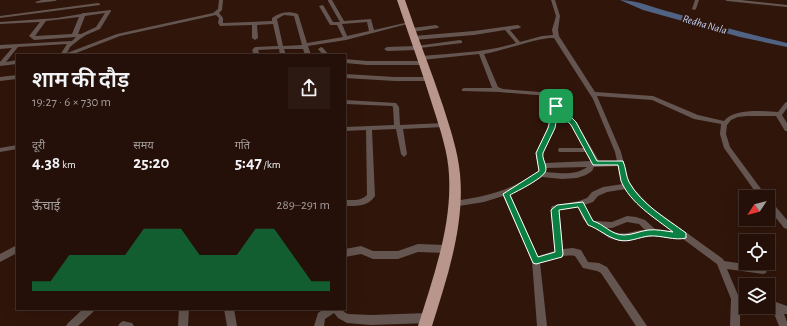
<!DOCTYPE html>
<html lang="hi">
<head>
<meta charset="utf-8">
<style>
  :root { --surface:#241008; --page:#2c1912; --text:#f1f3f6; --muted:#a39d9c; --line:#413029; --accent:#0b8043 }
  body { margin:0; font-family:"Alegreya Sans","Noto Sans Devanagari",sans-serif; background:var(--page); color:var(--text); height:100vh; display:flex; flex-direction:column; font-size:15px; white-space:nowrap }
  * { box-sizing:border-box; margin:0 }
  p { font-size:13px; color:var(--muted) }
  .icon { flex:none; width:22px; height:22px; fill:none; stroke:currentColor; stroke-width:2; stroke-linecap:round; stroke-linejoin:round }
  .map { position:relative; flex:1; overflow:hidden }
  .details { position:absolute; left:16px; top:54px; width:330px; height:256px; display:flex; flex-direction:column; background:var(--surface); border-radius:0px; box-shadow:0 4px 16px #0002,0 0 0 1px var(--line) }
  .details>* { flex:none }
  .needle { width:26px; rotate:234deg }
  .tools { position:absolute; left:739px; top:190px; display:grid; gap:8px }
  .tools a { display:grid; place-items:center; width:36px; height:36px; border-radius:0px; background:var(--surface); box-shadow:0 4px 16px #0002,0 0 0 1px var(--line); font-size:20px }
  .pin { position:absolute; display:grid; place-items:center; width:34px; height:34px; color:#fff; margin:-17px; border-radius:8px; box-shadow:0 2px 6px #0006 }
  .round { display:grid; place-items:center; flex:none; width:42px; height:42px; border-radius:0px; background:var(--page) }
  .overview { display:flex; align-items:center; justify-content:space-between; height:68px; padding:0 16px }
  h1 { font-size:22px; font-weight:600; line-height:30px }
  .metrics { display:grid; grid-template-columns:repeat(3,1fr); gap:6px; height:68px; padding:4px 16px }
  .metrics div { display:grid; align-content:center }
  .metrics b { font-size:17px; font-weight:600 }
  .metrics small { font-size:11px; font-weight:400 }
  .metrics p { font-size:11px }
  .chart { height:112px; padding:8px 16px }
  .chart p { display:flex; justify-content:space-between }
  .chart svg { width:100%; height:72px; margin-top:4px; fill:var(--accent); opacity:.7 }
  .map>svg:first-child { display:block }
</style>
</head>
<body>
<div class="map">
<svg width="787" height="326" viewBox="0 0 787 326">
  <rect width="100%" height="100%" fill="#30150a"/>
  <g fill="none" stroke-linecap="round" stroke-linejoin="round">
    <path fill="#506385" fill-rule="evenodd" d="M620,0c18,0 36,9 54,13 37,11 75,21 113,30v4l-47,-10 -97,-27z"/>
    <g fill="#645550" fill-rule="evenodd">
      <polygon points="42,0 57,0 55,1 37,3 35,2"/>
      <path d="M219,0h4l-1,10 -3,3 4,5v5l49,-2v-3c8,-6 17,-7 26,-4l9,29 36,-6 -6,-12h-7l-11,-19 4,-1 10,17h7l-12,-21v-1h4l12,21 27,-2 3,11 35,-8 2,1 -65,17 -38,6 3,9h-6l-2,-6h-19l2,6h-6l-1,-6 -21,1 2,5h-6l-2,-5 3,-3 23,-1 -5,-22 -16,1 1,13 -3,2 -3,-2v-13l-32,1 -2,-3 1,-5 -3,-3 -96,21 -49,19h-11l7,-11 -49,3 -12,15 11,-2v4l-17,2v-4l12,-14 -12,1v-4l72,-4 4,-4 -42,3 -5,-4 11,-14 -40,2v-2l57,-4 24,-4 2,-1h2l26,-3v1l-11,18 -14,6 -6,4 -10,8 -3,6 50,-19 96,-21 5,-4zM105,13l-9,14 -15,7h-3l7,-18zM284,15l10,1 8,29 -19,1 -6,-27zM79,17l-7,17 -37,2 11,-15zM367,22l2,9 -22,5 -5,-12z"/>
      <path d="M551,0h4l5,16 -2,14 1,6 36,56 58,4 45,19 26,6c10,-13 39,-10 54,-9l7,-9 2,-1v6l-5,7 5,8v8h-2l-9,-15h-29l-9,1 -7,3 -4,5 -1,9 4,13 37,50h-8l-35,-49 -4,-14 1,-10 -27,-5 -42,-19 -55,-4 24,56 7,28 7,10 16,17 72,52 1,2 42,6 1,3 -1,3 -3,1 -36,-5 11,26 8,1v8h-6v22h-10l1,-27 -14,-35 -34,-25 -29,-3 -31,5 -6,-1 -8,-2 -15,-11 -5,-1 -6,-7 -5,-12 -19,3 4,39 10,-1 8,2 7,12 11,1 8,4 40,59h-11l-35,-53 -4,-2 -14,-3 -8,-12c-12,-2 -23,3 -35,7l7,63h-10l-5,-65 -29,-65 -19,6 -31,5 -3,-1 -1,-2 1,-2 3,-1c28,-4 50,-8 75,-23 4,-3 9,-3 11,-9l-3,-12v-4c9,-17 17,-34 16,-55l-3,-2 -50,-4 -37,-1v-2l2,-1h28l-13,-34 -57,6 -3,-2 3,-2c32,-3 63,-3 94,-13l-11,-13 -31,5 -60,5 -3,-2 3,-2 60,-5 44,-6 3,2 -1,1 -10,2 10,12 22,-6 11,-1 -1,-5 4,-14zM549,38h5l39,61 22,53 2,9h-18l-23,-39 -18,-17v-7l-5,-5 -50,-4 -5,-2 -14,-33c22,-4 43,-13 65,-16zM558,112l14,13 12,23h-25l-1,2 1,2h28l4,9 -46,2 -3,-10 10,-20zM618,166l5,18 -20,3 -11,5 -5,6 -8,3 -27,5 -1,2 4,43 -17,5 -28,-62 15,-7 17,-10 20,2 15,-1 9,-3 6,-4 2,-4zM587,167c-12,9 -27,6 -41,5v-4zM626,189c11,18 29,29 45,42l-16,-2 -10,-9 -9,-3 -9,-1 -15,6 -18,-1 -5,-6 -5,-10 9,-3 5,-6 9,-4zM627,222l12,2 6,6c-16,1 -24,8 -38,-2h5z"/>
      <polygon points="695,0 699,0 696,9 694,10 692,9"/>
      <polygon points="725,0 741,0 787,5 787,7 727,1"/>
      <polygon points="98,3 100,4 100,5 0,18 0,16"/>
      <polygon points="436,25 439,27 438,28 412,32 409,30 412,28"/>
      <polygon points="460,40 462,41 462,43 420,48 418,50 387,51 384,49 387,47 416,46"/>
      <polygon points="321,47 323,48 329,55 323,55 318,49"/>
      <polygon points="345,59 367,61 424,61 427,63 424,65 367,65 345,63"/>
      <polygon points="345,74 395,77 429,77 432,79 429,81 395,81 345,78"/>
      <polygon points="17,75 17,79 0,81 0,77"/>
      <path d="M345,100l51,3 3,4 1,18 44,-2 3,2 -3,2 -41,2 4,25 -3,3 -3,-3 -5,-25 -24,1 3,66c-7,11 -19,10 -30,10v-6c8,0 16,1 22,-5l-1,-65 -21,1v-4l49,-2 -1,-18 -1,-1 -47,-2z"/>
      <polygon points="17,145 17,149 0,152 0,148"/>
      <polygon points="768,200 771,201 787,220 787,229 784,228 768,208"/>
      <polygon points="418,244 446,245 449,246 450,249 449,252 446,253 418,252 398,259 373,259 361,254 345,257 345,249 361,246 373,251 398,251"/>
      <polygon points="17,245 17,253 0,262 0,254"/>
      <polygon points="768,301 776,302 787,306 787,314 784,314 787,322 787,326 779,326 773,311 765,308 764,307 768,307"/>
      <polygon points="83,309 95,309 93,312 78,326 66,326 68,323"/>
      <polygon points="179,309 189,309 188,326 178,326"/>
      <polygon points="224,309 234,309 237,326 227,326"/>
      <polygon points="324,309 342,309 344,312 348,314 371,315 428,313 431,315 433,318 431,321 428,323 371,325 347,323 338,318 334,313 325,319 324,326 314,326 318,313"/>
      <polygon points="123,321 132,323 134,326 118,326 120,323"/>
    </g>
    <path fill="#b9968c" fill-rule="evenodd" d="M397,0h8c12,36 26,70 38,106 7,22 15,45 17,68 5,51 -13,104 -28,152h-14c15,-48 34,-100 31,-151 -1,-23 -9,-46 -16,-68 -11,-36 -24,-71 -36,-107z"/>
  </g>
  <path fill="#0b8043" stroke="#fff" fill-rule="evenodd" d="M554,104h4l18,18 21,39h26c3,7 3,15 6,21 12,22 38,37 57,51v5c-11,3 -25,-3 -37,-2 -10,1 -20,7 -31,4 -11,-3 -19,-11 -30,-15l-10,-18 -19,3 4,44 -1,3 -26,7 -3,-1 -30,-69 36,-23 -3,-18 12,-25zM558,111l13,14 22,40h25c1,5 2,11 3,16 9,22 34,37 52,51 -8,-1 -17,-3 -25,-2 -8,1 -16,5 -24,5 -13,0 -20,-11 -31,-14l-10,-19 -26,3 -6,5 4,42 -17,5 -28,-62c7,-4 37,-18 36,-26 0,-6 -4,-10 -3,-16l12,-25z"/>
  <g text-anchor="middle" stroke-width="4" stroke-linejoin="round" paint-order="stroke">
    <g font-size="11" font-style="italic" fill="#c0d3f7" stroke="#30150a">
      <text transform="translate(705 24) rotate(16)" y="4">Redha Nala</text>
    </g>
  </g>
</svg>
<div class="tools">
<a><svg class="needle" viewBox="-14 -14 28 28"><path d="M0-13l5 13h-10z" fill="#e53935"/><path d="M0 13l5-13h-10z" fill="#a39d9c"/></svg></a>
<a><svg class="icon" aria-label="locate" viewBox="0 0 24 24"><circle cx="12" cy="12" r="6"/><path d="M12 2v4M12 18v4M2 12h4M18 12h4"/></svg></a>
<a><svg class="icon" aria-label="layers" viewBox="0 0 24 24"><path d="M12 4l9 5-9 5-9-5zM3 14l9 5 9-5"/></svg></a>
</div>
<div class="pin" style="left:556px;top:106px;background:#1e9e55"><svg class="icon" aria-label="arrive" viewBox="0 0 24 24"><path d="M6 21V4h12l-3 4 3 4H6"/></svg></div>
<section class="details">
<div class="overview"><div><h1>शाम की दौड़</h1><p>19:27 · 6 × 730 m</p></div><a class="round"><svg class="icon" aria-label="share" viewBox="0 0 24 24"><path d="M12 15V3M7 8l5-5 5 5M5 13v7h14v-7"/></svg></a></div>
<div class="metrics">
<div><p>दूरी</p><b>4.38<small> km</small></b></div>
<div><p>समय</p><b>25:20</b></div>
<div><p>गति</p><b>5:47<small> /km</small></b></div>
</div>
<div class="chart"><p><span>ऊँचाई</span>289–291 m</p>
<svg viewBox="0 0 160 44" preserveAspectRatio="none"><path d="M0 44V38L10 38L20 22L30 22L40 22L50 22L60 6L70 6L80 6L90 22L100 22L110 22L120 6L130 6L140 22L150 38L160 38V44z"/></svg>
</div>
</section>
</div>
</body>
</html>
